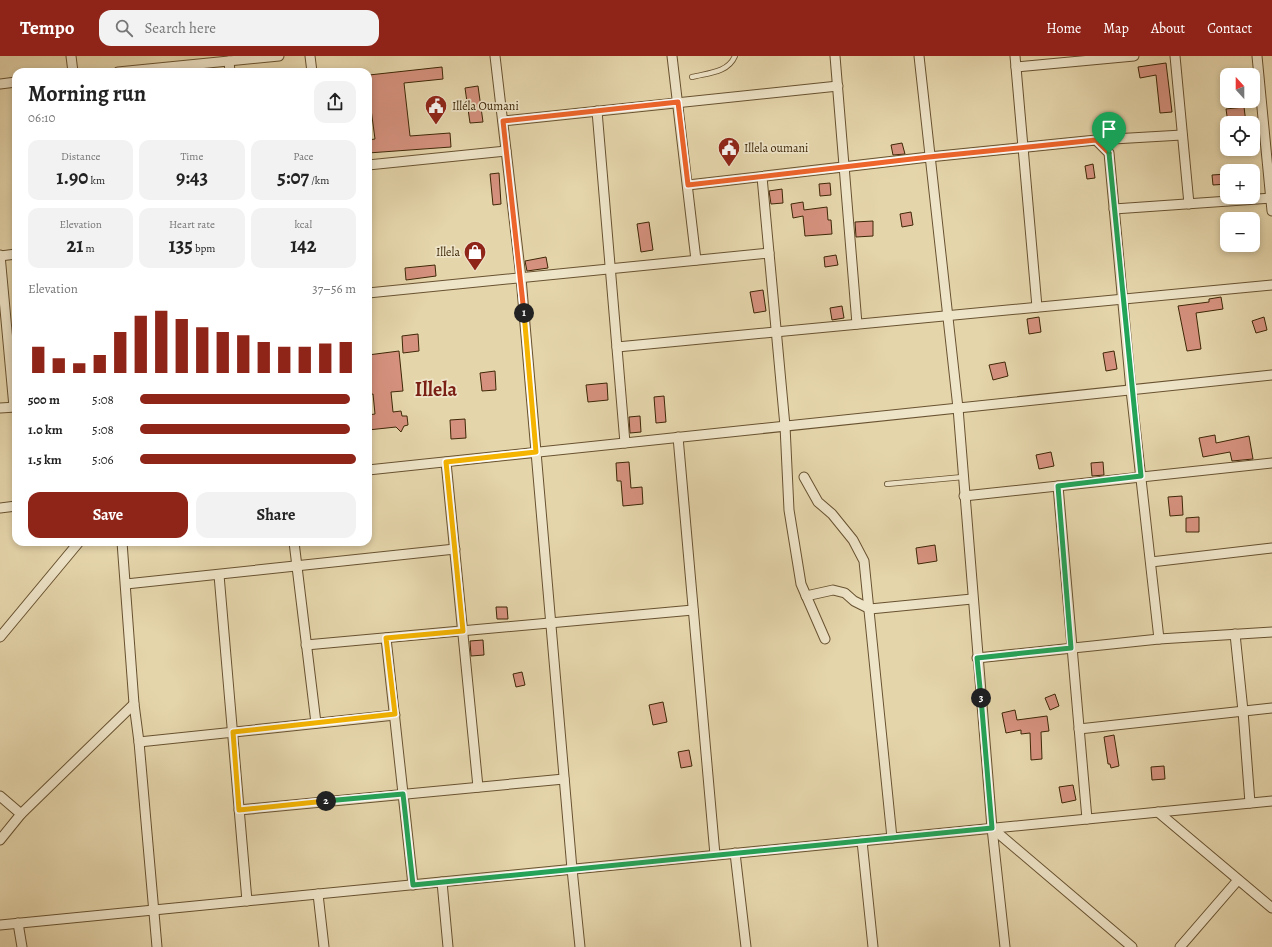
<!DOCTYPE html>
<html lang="en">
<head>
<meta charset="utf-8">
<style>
  :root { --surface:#fff; --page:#f2f2f2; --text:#222; --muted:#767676; --accent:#8f2418 }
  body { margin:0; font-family:Alegreya,serif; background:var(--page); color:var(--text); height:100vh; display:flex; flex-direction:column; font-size:15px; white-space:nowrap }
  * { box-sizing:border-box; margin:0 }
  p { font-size:13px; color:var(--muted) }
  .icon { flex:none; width:22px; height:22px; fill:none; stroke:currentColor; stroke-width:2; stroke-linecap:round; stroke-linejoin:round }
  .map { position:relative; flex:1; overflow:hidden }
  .panel { position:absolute; left:12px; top:12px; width:360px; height:478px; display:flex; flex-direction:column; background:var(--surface); border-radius:12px; box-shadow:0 2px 6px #0003 }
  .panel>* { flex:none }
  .needle { width:26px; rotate:339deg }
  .buttons { position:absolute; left:1220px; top:12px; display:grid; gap:8px }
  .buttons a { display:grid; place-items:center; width:40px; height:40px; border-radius:8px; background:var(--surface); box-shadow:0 2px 6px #0003; font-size:20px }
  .pin { position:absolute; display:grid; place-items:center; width:34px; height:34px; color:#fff; margin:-41px -17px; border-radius:50% 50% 50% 0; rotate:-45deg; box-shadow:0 0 4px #0007 }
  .pin .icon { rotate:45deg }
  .km { position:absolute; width:20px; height:20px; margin:-10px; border-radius:50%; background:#222; color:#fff; font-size:11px; line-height:20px; text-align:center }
  .round { display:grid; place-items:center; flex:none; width:42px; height:42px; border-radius:12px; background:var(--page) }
  .overview { display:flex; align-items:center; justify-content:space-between; height:68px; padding:0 16px }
  h1 { font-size:22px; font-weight:700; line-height:30px }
  .figures { display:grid; grid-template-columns:repeat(3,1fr); gap:6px; height:68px; padding:4px 16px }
  .figures div { display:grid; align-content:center; border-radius:10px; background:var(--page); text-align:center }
  .figures b { font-size:20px; font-weight:700 }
  .figures small { font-size:11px; font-weight:400 }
  .figures p { font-size:11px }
  .chart { height:112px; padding:8px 16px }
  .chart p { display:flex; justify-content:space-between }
  .chart svg { width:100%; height:72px; margin-top:4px; stroke:var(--accent); stroke-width:6 }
  .button { display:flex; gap:8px; margin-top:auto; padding:8px 16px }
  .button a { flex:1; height:46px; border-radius:12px; background:var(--accent); color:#fff; font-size:16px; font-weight:700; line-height:46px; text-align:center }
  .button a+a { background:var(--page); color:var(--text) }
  ul { padding:0 16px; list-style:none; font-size:13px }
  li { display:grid; grid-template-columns:64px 48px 1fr; align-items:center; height:30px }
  li i { height:10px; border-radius:5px; background:var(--accent) }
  header { display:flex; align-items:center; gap:24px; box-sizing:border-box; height:56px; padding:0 20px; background:var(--accent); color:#fff }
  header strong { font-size:19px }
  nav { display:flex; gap:22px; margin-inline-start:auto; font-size:14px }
  .search { width:280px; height:36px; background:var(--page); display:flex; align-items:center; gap:10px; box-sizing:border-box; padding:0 14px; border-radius:12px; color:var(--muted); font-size:15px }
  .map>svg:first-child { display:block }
</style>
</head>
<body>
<header>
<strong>Tempo</strong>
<div class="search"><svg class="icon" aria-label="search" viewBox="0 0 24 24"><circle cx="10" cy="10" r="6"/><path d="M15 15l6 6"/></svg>Search here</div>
<nav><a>Home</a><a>Map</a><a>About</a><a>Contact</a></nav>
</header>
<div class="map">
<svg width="1272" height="891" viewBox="0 0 1272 891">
  <rect width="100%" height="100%" fill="#e5d5ab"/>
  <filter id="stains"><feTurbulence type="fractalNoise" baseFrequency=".005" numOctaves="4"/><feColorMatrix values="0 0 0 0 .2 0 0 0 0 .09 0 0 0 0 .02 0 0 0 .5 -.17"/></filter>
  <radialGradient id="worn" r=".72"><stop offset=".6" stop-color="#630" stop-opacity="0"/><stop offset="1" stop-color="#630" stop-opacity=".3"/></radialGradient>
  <g fill="#d5917e" stroke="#3e2707">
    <polygon points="1166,7 1172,56 1160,57 1156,19 1140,22 1138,11"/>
    <polygon points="442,11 443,23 404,27 410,80 450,77 451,91 368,97 368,84 375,83 369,38 371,38 369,19"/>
    <polygon points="478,30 483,66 470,67 465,32"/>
    <polygon points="1244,51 1246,67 1228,67 1226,53"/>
    <polygon points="902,87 905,98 893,99 891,89"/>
    <polygon points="1093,108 1095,122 1087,123 1085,110"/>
    <polygon points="499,117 501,148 493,149 490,118"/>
    <polygon points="1227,118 1227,128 1213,129 1212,119"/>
    <polygon points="830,127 831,139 820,140 819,128"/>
    <polygon points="782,133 783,147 771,148 769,135"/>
    <polygon points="803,146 804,154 827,151 828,164 831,164 832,178 805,180 803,160 793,162 791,148"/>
    <polygon points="911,156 913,169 902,171 900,158"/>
    <polygon points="873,165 873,180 856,181 855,166"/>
    <polygon points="649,166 653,194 641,196 637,168"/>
    <polygon points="836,199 838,209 825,211 824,201"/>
    <polygon points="546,201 548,212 527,215 525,205"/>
    <polygon points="435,209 436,220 406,224 405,212"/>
    <polygon points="763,234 766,255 754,257 750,236"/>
    <polygon points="1221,241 1223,253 1196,257 1201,293 1187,295 1178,250 1209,246 1209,243"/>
    <polygon points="842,250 844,262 832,264 830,252"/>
    <polygon points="1039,261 1041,276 1029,278 1027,263"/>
    <polygon points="1264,261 1267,274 1256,277 1252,265"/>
    <polygon points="418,278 419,295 403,297 402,280"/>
    <polygon points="399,295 403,335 391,336 393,356 401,355 402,360 407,360 408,369 404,370 401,376 396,371 368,374 368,359 375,358 373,338 368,339 368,299"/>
    <polygon points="1114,295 1117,313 1106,315 1103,297"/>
    <polygon points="1005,306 1008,320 993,324 989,309"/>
    <polygon points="495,315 496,334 482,335 480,317"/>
    <polygon points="607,327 608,344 588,346 586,329"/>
    <polygon points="664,340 666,366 656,367 654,341"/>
    <polygon points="640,360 641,376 630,377 629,361"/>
    <polygon points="465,363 466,382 451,383 450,364"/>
    <polygon points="1215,379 1216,387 1249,380 1253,403 1232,405 1230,396 1203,401 1199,382"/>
    <polygon points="1051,396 1054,410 1039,413 1036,399"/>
    <polygon points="629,406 631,432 642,431 643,448 623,450 621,425 617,425 616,407"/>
    <polygon points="1103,406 1104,419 1092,420 1091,407"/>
    <polygon points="1182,440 1183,459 1170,460 1168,441"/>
    <polygon points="1199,461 1199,476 1186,476 1186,462"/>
    <polygon points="935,489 937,505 918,508 916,492"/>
    <polygon points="496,551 507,551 508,563 497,563"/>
    <polygon points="483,584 484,599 471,600 470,585"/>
    <polygon points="522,616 525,629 516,631 513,618"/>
    <polygon points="1055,638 1059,650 1050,654 1045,642"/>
    <polygon points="663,646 667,666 653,669 649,649"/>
    <polygon points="1015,654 1017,664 1047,660 1049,675 1041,676 1042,703 1031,704 1030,677 1021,678 1021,674 1006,677 1002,657"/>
    <polygon points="1114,679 1119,710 1111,712 1110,708 1108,708 1104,681"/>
    <polygon points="689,694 692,710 681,712 678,696"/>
    <polygon points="1164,710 1165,723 1152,724 1151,711"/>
    <polygon points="1073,729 1076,744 1062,747 1059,731"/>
  </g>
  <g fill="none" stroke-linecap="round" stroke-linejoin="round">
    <g stroke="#685230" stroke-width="6">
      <g id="lane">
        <path d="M692,21c15,-4 36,-4 43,-21"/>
        <polyline points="887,428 963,421"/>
      </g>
    </g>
    <g stroke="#685230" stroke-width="11">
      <g id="street">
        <polyline points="71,0 73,16"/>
        <polyline points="310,0 312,16"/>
        <polyline points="495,0 521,222 572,813 580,891"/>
        <polyline points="672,0 696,204"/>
        <polyline points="835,0 857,268"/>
        <polyline points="919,0 958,352 992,772 1005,891"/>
        <polyline points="1015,0 1037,251"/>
        <polyline points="1175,0 1189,148"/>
        <polyline points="1257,0 1272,155"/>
        <polyline points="229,5 230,16"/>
        <polyline points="1016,11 1134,0"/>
        <polyline points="118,16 279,0"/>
        <polyline points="0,28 16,26"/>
        <polyline points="597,55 625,387"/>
        <polyline points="503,65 838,30"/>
        <polyline points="1096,84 1182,79"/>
        <polyline points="368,109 506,95"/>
        <polyline points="762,121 785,370 789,454 801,528 825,583"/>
        <polyline points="688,129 929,101 1096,84 1109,97 1131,334 1159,583"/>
        <polyline points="1114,153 1272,142"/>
        <polyline points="0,199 14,351"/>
        <polyline points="0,200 16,198"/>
        <polyline points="368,237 769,197"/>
        <polyline points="617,291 1272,229"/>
        <polyline points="0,352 16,351"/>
        <polyline points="678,381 715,799"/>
        <polyline points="446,406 478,731"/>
        <polyline points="368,414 1272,319"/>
        <polyline points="804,421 818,446 832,458 853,484 864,505 892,782"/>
        <polyline points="1058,430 1087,763"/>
        <polyline points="964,440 1272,407"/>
        <polyline points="0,452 16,450"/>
        <polyline points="122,486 134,648 139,686 157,891"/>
        <polyline points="294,486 316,667"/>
        <polyline points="1151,506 1272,492"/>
        <polyline points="219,519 247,845"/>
        <polyline points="126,528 455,493"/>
        <polyline points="806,540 833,534 845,537 854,545 870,553 972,543"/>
        <polyline points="1235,578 1243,655 1250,747"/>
        <polyline points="0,581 79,486"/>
        <polyline points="386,582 413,829"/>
        <polyline points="306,589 693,554"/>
        <polyline points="977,602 1159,583 1272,576"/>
        <polyline points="1079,673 1272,652"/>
        <polyline points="139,686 395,659"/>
        <polyline points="0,740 21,758"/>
        <polyline points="239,754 564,723"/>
        <polyline points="1158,756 1272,852"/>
        <polyline points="992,772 1132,891"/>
        <polyline points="0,784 21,758 134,648"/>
        <polyline points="862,785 873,891"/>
        <polyline points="735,797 746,891"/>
        <polyline points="442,826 448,891"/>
        <polyline points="318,838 324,891"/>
        <polyline points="18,867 22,891"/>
        <polyline points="0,869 1272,745"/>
        <polyline points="1180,891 1238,824"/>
      </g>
    </g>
    <use href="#lane" stroke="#eee4c8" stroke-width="4.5"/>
    <use href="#street" stroke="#eee4c8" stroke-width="9"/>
  </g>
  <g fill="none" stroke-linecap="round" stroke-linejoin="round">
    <g stroke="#fff" stroke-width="8">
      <polyline id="split-1" points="524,257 503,65 678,46 688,129 929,101 1096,84 1109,97"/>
    </g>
    <g stroke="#fff" stroke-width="8">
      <polyline id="split-2" points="326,745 239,754 233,676 395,658 386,582 463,575 446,406 536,396 524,257"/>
    </g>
    <g stroke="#fff" stroke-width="8">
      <polyline id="split-3" points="326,745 403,738 413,829 992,772 981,642"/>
    </g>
    <g stroke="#fff" stroke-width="8">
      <polyline id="split-4" points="981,642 977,602 1071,592 1058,430 1141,420 1109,97"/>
    </g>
    <use href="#split-1" stroke="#f0652b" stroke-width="5"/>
    <use href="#split-2" stroke="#f5b400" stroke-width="5"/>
    <use href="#split-3" stroke="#22a559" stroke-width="5"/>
    <use href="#split-4" stroke="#22a559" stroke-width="5"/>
  </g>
  <defs>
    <g id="civic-pin" transform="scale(1.15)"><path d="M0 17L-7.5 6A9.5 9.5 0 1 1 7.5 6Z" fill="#8f2418" stroke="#eee4c8"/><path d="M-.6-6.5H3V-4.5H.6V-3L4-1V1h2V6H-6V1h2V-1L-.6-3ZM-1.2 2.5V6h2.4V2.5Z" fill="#fff"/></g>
    <g id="shop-pin" transform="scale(1.15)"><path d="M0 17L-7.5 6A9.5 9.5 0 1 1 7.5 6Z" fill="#8f2418" stroke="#eee4c8"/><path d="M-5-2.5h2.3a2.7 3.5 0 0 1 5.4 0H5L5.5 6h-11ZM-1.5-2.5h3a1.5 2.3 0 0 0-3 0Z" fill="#fff"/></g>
  </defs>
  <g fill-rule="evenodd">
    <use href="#civic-pin" x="436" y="50"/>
    <use href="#civic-pin" x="729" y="92"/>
    <use href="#shop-pin" x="475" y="196"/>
  </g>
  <g text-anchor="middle" stroke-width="3.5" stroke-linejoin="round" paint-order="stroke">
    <g font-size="12" fill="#3e2707" stroke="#eee4c8" text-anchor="start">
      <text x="452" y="54">Illéla Oumani</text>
      <text x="744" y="96">Illela oumani</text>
      <text x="460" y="200" text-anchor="end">Illela</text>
    </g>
    <g font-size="20" font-weight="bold" fill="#7a1f14" stroke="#eee4c8">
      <text x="436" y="340">Illela</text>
    </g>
  </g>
  <rect width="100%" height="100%" filter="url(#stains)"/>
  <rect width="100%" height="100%" fill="url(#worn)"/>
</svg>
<div class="buttons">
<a><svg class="needle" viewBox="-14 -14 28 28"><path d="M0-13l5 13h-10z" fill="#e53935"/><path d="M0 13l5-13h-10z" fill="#767676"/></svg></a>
<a><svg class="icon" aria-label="locate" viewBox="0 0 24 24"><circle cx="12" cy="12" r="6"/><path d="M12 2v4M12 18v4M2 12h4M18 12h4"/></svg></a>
<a>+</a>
<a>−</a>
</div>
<div class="pin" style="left:1109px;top:97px;background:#1e9e55"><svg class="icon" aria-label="arrive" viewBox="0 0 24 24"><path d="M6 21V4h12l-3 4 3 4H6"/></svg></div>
<b class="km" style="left:524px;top:257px">1</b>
<b class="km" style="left:326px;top:745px">2</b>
<b class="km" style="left:981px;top:642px">3</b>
<section class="panel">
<div class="overview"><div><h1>Morning run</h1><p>06:10</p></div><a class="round"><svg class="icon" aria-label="share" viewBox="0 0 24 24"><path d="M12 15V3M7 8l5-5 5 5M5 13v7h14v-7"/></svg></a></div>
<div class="figures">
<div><p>Distance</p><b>1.90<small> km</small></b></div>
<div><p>Time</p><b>9:43</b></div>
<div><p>Pace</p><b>5:07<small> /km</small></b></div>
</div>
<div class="figures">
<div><p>Elevation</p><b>21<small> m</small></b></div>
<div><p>Heart rate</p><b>135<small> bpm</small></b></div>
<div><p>kcal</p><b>142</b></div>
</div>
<div class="chart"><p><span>Elevation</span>37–56 m</p>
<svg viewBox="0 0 160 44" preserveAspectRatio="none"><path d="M5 44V28M15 44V35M25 44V38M35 44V33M45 44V19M55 44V9M65 44V6M75 44V11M85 44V16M95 44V19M105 44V21M115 44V25M125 44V28M135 44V28M145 44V26M155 44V25"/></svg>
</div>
<ul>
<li><b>500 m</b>5:08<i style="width:97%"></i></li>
<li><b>1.0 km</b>5:08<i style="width:97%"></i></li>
<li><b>1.5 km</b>5:06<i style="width:100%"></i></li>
</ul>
<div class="button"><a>Save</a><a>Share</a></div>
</section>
</div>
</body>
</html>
